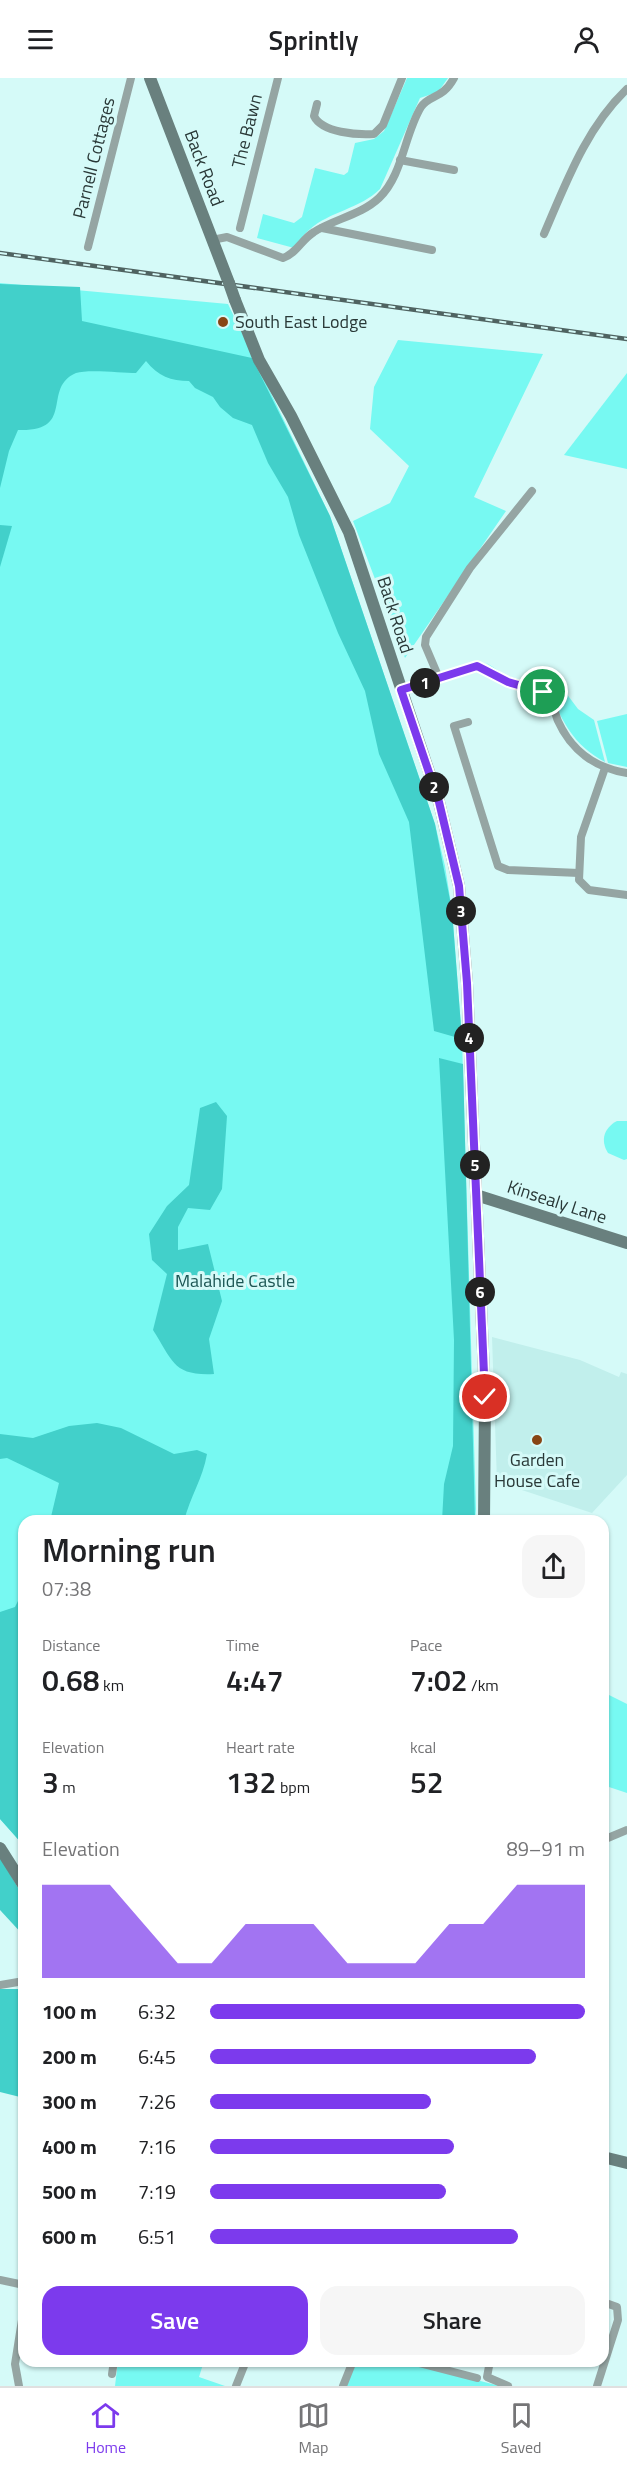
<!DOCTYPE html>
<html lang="en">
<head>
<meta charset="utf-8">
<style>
  :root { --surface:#fff; --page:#f6f6f6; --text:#202124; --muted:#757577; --line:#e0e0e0; --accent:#7c3aed }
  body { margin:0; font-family:"Titillium Web",sans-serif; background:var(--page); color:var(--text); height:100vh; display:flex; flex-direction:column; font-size:22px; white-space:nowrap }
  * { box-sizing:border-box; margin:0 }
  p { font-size:20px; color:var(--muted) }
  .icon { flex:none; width:33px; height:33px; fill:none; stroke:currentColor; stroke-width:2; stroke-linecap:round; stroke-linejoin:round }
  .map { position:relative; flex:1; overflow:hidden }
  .side { position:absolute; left:18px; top:1437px; width:591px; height:852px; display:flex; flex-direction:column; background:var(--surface); border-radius:18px; box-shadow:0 2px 4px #0004 }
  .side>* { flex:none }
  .pin { position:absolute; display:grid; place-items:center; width:51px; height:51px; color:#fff; margin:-26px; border:3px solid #fff; border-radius:50%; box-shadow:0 2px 6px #0007 }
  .km { position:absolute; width:30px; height:30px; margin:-15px; border-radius:50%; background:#222; color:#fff; font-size:16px; line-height:30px; text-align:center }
  .round { display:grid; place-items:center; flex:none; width:63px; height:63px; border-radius:18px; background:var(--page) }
  .overview { display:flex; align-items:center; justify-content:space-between; height:102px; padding:0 24px }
  h1 { font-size:33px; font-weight:600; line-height:45px }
  .stats { display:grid; grid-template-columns:repeat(3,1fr); gap:9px; height:102px; padding:6px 24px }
  .stats div { display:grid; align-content:center }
  .stats b { font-size:30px; font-weight:600 }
  .stats small { font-size:16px; font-weight:400 }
  .stats p { font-size:16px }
  .chart { height:168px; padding:12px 24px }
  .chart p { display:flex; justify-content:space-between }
  .chart svg { width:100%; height:108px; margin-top:6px; fill:var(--accent); opacity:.7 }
  .primary-button { display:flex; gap:12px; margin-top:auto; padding:12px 24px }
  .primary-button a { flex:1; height:69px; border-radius:18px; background:var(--accent); color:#fff; font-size:24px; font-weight:600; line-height:69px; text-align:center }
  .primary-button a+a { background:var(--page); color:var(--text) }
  ul { padding:0 24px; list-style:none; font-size:20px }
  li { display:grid; grid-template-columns:96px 72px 1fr; align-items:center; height:45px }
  li i { height:15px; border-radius:8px; background:var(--accent) }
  header { display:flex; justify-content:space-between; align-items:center; height:78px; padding:0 24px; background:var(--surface); font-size:27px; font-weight:600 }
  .dock { display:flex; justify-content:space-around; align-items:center; height:84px; border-top:2px solid var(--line); background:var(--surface); font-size:16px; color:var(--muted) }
  .dock a { display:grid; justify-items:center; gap:3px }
  .dock .selected { color:var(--accent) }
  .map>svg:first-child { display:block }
</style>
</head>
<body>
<header><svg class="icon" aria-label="menu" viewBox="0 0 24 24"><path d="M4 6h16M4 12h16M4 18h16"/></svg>Sprintly<svg class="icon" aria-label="person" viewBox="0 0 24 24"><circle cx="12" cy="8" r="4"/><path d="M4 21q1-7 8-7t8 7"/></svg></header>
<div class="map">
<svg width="627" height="2308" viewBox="0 0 627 2308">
  <rect width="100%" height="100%" fill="#d5faf8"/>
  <polygon fill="#c1efec" points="492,1259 580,1282 619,1299 621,1294 627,1296 627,1397 592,1435 497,1404"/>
  <g fill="#77f9f2">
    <path d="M407,0h41l-10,14 -18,6 -40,91c-20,20 -50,22 -71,41 -6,5 -10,12 -15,18l-37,-10 6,-24 31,9 8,-6 13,-49 29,7 4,-3 7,-29 19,-4 10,-8z"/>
    <polygon points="0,205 228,226 330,438 435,746 445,788 452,832 462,961 476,1431 475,1443 24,1443 24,1768 0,1741"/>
    <polygon points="398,262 543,276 474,419 506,433 405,580 353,443 390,425 409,388 370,351 374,309"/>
    <polygon points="627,295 627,391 564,377"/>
    <path d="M485,584l22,14 41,10 12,-1 18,24 16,11 11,42c-32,-17 -42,-40 -56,-71l-42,-13z"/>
    <polygon points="627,636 627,689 608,685 597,643"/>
    <path d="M617,1043h10v38l-3,1 -16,-7c-8,-13 -4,-25 9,-32z"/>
    <polygon points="603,1614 627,1626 627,1715 603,1707"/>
    <polygon points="118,2283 204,2283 199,2299 225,2308 115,2308"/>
    <polygon points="357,2283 402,2283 500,2308 346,2308"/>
  </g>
  <g fill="#42d0ca">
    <path d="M0,206l80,3 2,34 170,37 78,158 105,308 17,86 10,129 -28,-8 -25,-209 -30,-68 -14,-63 -27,-58 -39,-98 -11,-38 -20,-34 -16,-38 -19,-7 -13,-11 -7,-10 -18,-9 -6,-7c-18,0 -31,-5 -43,-20l-10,12c-13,0 -48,-4 -60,0 -35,15 1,59 -58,57l-9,21 -9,37z"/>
    <polygon points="0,447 12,448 0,489"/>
    <polygon points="439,980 463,986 475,1443 442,1443 444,1406 453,1368 454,1262"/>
    <path d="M216,1024l11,14 -5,73 -12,21 -22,-2 -10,19v23l30,-6 14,57 -13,38 5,35c-41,2 -41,-13 -61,-44l14,-56 -15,-14 -3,-26 18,-28 22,-21 11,-77z"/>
    <path d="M97,1345l24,5 53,26 23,-4 10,4c-4,24 -17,43 -23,67h-134l9,-38 -52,-25 -7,1v-25l33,4 36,-12z"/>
    <polygon points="24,1511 24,1768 0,1741 0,1534 15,1529"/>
    <polygon points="0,1779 24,1820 24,1858 0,1832"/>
    <polygon points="0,1911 24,1911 24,2020 0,2014"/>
  </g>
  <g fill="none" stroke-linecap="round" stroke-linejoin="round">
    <g stroke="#95a5a3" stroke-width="8">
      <path d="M317,26l-3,12c8,17 44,19 60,18l9,-9 19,-47"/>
      <polyline points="400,82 454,92"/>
      <polyline points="240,150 278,0"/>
      <polyline points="322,150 432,172"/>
      <path d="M544,156c22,-51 42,-106 83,-145"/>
      <path d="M212,162l15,-3 56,21c14,-5 18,-18 31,-26 20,-13 47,-17 65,-34 24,-23 25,-63 42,-91 9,-13 21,-7 33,-29"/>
      <polyline points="88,169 131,0"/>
      <polyline points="439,600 425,567 426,559 470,490 532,413"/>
      <path d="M401,612l71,-24 10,1 26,15 39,12c7,7 7,18 11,27 13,29 37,47 69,52"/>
      <polyline points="468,644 454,648 498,788 508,792 579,795"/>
      <polyline points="605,690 581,759 579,802 589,812 627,817"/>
      <polyline points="603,1762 627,1752"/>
      <polyline points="0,1907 24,1903"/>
      <polyline points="22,2114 24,2114"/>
      <polyline points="0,2202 24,2207"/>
      <polyline points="411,2283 477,2300"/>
      <polyline points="490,2283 487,2299 508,2308"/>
      <polyline points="112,2296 114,2283"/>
      <polyline points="19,2308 15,2286 24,2229"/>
      <polyline points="236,2308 246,2283"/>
      <polyline points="343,2308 353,2283"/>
      <polyline points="597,2308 618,2242 617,2229 603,2224"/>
    </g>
    <g stroke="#69807e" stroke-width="12">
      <polyline points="150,0 229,205"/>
      <polyline points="235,222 259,282 291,338 349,454 439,724 459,808 467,905 485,1319 484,1443"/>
      <polyline points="476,1117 627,1165"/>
      <polyline points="0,1770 24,1808"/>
      <polyline points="603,2079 627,2085"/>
    </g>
    <g stroke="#4f6361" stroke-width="4.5">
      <polyline id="rail" points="0,175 627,261"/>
    </g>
    <use href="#rail" stroke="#d5faf8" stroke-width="2" stroke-dasharray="7" stroke-linecap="butt"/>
    <polyline stroke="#69807e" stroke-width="12" points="229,205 235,222"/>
  </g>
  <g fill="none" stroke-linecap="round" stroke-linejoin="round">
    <g stroke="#fff" stroke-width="12">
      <polyline id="route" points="485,1319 467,905 459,808 439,724 401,612 477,588 508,604 543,614"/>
    </g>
    <use href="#route" stroke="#7c3aed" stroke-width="8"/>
  </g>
  <g fill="#884515" stroke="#d5faf8" stroke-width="2">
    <circle cx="223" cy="244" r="6"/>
    <circle cx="537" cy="1362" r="6"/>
  </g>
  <g text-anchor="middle" stroke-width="6" stroke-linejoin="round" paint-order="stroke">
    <g font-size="18" fill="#293837" stroke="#d5faf8">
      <text transform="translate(247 53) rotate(-76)" y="6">The Bawn</text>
      <text transform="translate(94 80) rotate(-76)" y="6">Parnell Cottages</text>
      <text transform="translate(204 90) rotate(69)" y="6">Back Road</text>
      <text transform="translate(395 537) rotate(72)" y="6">Back Road</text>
      <text transform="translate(557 1124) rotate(18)" y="6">Kinsealy Lane</text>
    </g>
    <g font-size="18" fill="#293837" stroke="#d5faf8" text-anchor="start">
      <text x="235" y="250">South East Lodge</text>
      <text x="537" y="1388" text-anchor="middle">Garden<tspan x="537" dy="21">House Cafe</tspan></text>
    </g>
    <g font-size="18" fill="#1b5553" stroke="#d5faf8">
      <text x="235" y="1209">Malahide Castle</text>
    </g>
  </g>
</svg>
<div class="pin" style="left:543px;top:614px;background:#1e9e55"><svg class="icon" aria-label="arrive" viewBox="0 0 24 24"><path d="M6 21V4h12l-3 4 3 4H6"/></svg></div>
<div class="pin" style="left:485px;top:1319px;background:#d93025"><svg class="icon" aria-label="check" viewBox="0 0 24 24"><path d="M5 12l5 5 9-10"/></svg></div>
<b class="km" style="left:425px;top:605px">1</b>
<b class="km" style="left:434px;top:709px">2</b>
<b class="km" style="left:461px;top:833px">3</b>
<b class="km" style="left:469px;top:960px">4</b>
<b class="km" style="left:475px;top:1087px">5</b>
<b class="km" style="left:480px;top:1214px">6</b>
<section class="side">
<div class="overview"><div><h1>Morning run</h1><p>07:38</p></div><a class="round"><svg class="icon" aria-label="share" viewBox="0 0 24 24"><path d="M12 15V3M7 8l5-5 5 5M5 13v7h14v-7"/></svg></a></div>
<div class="stats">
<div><p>Distance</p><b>0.68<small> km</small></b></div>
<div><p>Time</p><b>4:47</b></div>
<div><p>Pace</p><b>7:02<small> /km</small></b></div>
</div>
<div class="stats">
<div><p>Elevation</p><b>3<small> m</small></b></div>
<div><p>Heart rate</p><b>132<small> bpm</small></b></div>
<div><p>kcal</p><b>52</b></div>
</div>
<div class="chart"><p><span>Elevation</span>89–91 m</p>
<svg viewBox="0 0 160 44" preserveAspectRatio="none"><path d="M0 44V6L10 6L20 6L30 22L40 38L50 38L60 22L70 22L80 22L90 38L100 38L110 38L120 22L130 22L140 6L150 6L160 6V44z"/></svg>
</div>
<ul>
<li><b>100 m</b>6:32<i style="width:100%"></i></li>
<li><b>200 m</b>6:45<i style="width:87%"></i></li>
<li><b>300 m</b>7:26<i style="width:59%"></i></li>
<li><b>400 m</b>7:16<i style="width:65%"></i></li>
<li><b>500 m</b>7:19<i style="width:63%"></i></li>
<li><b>600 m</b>6:51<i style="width:82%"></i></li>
</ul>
<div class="primary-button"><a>Save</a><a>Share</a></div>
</section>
</div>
<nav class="dock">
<a class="selected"><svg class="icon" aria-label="home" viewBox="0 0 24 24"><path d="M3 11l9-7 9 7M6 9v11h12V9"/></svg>Home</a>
<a><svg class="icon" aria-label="map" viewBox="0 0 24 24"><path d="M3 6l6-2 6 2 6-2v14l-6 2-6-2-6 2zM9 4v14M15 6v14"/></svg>Map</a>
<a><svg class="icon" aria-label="saved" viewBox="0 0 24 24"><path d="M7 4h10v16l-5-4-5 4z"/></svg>Saved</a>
</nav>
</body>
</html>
